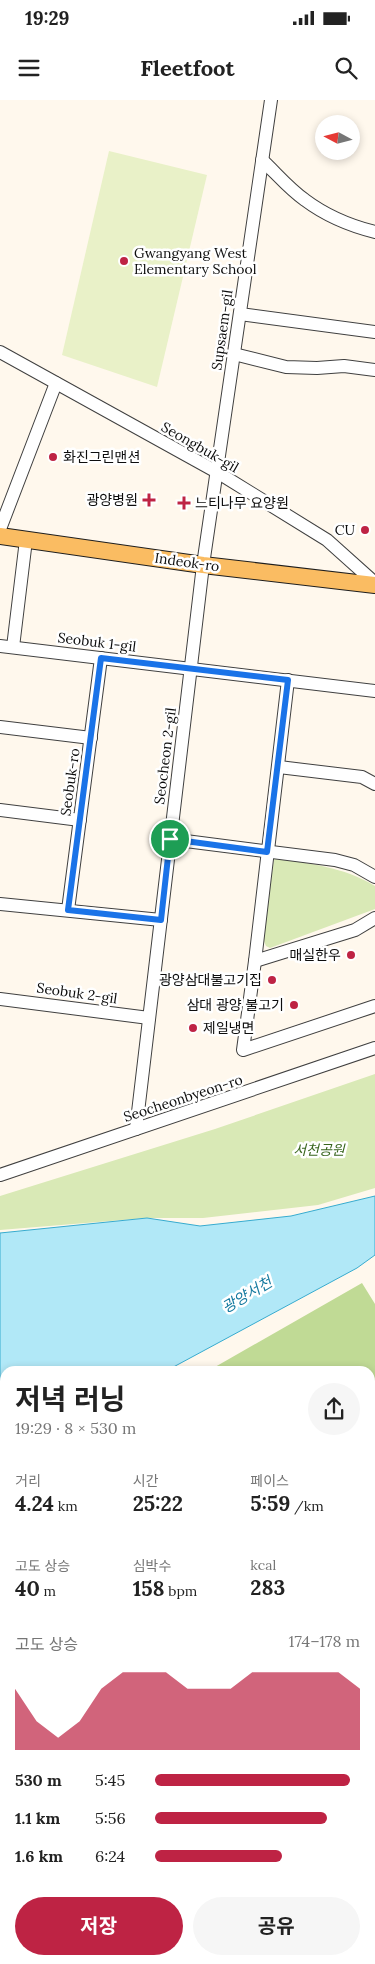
<!DOCTYPE html>
<html lang="ko">
<head>
<meta charset="utf-8">
<style>
  :root { --surface:#fff; --page:#f6f6f6; --text:#222; --muted:#767676; --accent:#be2344 }
  body { margin:0; font-family:Lora,"Noto Sans KR",serif; background:var(--page); color:var(--text); height:100vh; display:flex; flex-direction:column; font-size:19px; white-space:nowrap }
  * { box-sizing:border-box; margin:0 }
  p { font-size:16px; color:var(--muted) }
  .icon { flex:none; width:28px; height:28px; fill:none; stroke:currentColor; stroke-width:2; stroke-linecap:round; stroke-linejoin:round }
  .map { position:relative; flex:1; overflow:hidden }
  .drawer { position:absolute; left:0px; top:1266px; width:375px; height:599px; display:flex; flex-direction:column; background:var(--surface); border-radius:15px 15px 0 0; box-shadow:0 2px 8px #0003 }
  .drawer>* { flex:none }
  .needle { width:32px; rotate:277deg }
  .controls { position:absolute; left:315px; top:15px; display:grid; gap:10px }
  .controls a { display:grid; place-items:center; width:45px; height:45px; border-radius:50%; background:var(--surface); box-shadow:0 2px 8px #0003; font-size:25px }
  .pin { position:absolute; display:grid; place-items:center; width:42px; height:42px; color:#fff; margin:-21px; border:2px solid #fff; border-radius:50%; box-shadow:0 1px 5px #0007 }
  .round { display:grid; place-items:center; flex:none; width:52px; height:52px; border-radius:26px; background:var(--page) }
  .summary { display:flex; align-items:center; justify-content:space-between; height:85px; padding:0 15px }
  h1 { font-size:28px; font-weight:700; line-height:38px }
  .metrics { display:grid; grid-template-columns:repeat(3,1fr); gap:8px; height:85px; padding:5px 15px }
  .metrics div { display:grid; align-content:center }
  .metrics b { font-size:21px; font-weight:700 }
  .metrics small { font-size:14px; font-weight:400 }
  .metrics p { font-size:14px }
  .chart { height:140px; padding:10px 15px }
  .chart p { display:flex; justify-content:space-between }
  .chart svg { width:100%; height:90px; margin-top:5px; fill:var(--accent); opacity:.7 }
  .button { display:flex; gap:10px; margin-top:auto; padding:10px 15px }
  .button a { flex:1; height:58px; border-radius:30px; background:var(--accent); color:#fff; font-size:20px; font-weight:700; line-height:58px; text-align:center }
  .button a+a { background:var(--page); color:var(--text) }
  ul { padding:0 15px; list-style:none; font-size:16px }
  li { display:grid; grid-template-columns:80px 60px 1fr; align-items:center; height:38px }
  li i { height:12px; border-radius:6px; background:var(--accent) }
  .status { display:flex; justify-content:space-between; align-items:center; height:35px; padding:0 25px; background:var(--surface); direction:ltr }
  .status svg { height:14px; fill:currentColor }
  header { display:flex; justify-content:space-between; align-items:center; height:65px; padding:0 15px; background:var(--surface); font-size:22px; font-weight:700 }
  .map>svg:first-child { display:block }
</style>
</head>
<body>
<div class="status"><b>19:29</b><svg viewBox="0 0 49 12"><path d="M0 12V9h3v3zM5 12V6h3v6zM10 12V3h3v9zM15 12V0h3v12zM26 1h20v11H26zM47 4h2v5h-2z"/></svg></div>
<header><svg class="icon" aria-label="menu" viewBox="0 0 24 24"><path d="M4 6h16M4 12h16M4 18h16"/></svg>Fleetfoot<svg class="icon" aria-label="search" viewBox="0 0 24 24"><circle cx="10" cy="10" r="6"/><path d="M15 15l6 6"/></svg></header>
<div class="map">
<svg width="375" height="1864" viewBox="0 0 375 1864">
  <rect width="100%" height="100%" fill="#fff8ed"/>
  <g fill="#d9e9b6">
    <path d="M274,759c36,4 69,8 101,27v23l-105,39 -4,-2 -3,-7z"/>
    <polygon points="375,974 375,1088 318,1105 203,1118 147,1118 0,1130 0,1096 215,1029"/>
    <polygon points="0,1322 5,1322 5,1373 0,1376"/>
  </g>
  <polygon fill="#c0da95" points="362,1183 375,1204 375,1864 0,1864 0,1392 5,1389 5,1860 370,1860 370,1271 208,1271"/>
  <polygon fill="#e9f1c8" points="109,51 207,75 157,287 62,255"/>
  <polygon fill="#b1e8f7" stroke="#37abcf" points="375,1096 375,1155 357,1168 166,1271 5,1271 5,1315 0,1315 0,1133 147,1118 200,1126 291,1116"/>
  <g fill="none" stroke-linecap="round" stroke-linejoin="round">
    <g stroke="#404040" stroke-width="14">
      <g id="minor">
        <path d="M262,60c14,13 27,29 43,40 20,15 46,26 70,32"/>
        <polyline points="240,214 375,232"/>
        <polyline points="0,252 217,372 327,440 375,483"/>
        <polyline points="234,254 286,267 317,268 344,266 375,270"/>
        <polyline points="0,429 56,283"/>
        <polyline points="0,546 375,591"/>
        <polyline points="13,547 26,440"/>
        <polyline points="288,580 255,861 243,950 375,906"/>
        <polyline points="0,627 91,638"/>
        <polyline points="279,667 362,677 375,684"/>
        <polyline points="0,710 80,720"/>
        <polyline points="170,739 335,760 354,765 375,777"/>
        <polyline points="0,804 161,820"/>
        <polyline points="68,810 101,558"/>
        <polyline points="255,861 355,830 375,818"/>
        <polyline points="0,899 149,918"/>
        <polyline points="136,1029 203,465 271,0"/>
        <polyline points="0,1075 375,948"/>
      </g>
    </g>
    <g stroke="#1e1e1e" stroke-width="18">
      <polyline id="major" points="0,436 203,465 375,485"/>
    </g>
    <use href="#minor" stroke="#fff" stroke-width="12"/>
    <use href="#major" stroke="#fabc62" stroke-width="16"/>
  </g>
  <g fill="none" stroke-linecap="round" stroke-linejoin="round">
    <g stroke="#fff" stroke-width="10">
      <polygon id="route" points="101,558 288,580 267,752 170,739 161,820 68,810"/>
    </g>
    <use href="#route" stroke="#1a73e8" stroke-width="6"/>
  </g>
  <g fill="#be2344" stroke="#fff" stroke-width="2">
    <circle cx="124" cy="161" r="5"/>
    <circle cx="53" cy="357" r="5"/>
    <path d="M146.5 392.5h5v5h5v5h-5v5h-5v-5h-5v-5h5z"/>
    <path d="M181.5 395.5h5v5h5v5h-5v5h-5v-5h-5v-5h5z"/>
    <circle cx="365" cy="430" r="5"/>
    <circle cx="351" cy="855" r="5"/>
    <circle cx="272" cy="880" r="5"/>
    <circle cx="294" cy="905" r="5"/>
    <circle cx="193" cy="928" r="5"/>
  </g>
  <g text-anchor="middle" stroke-width="5" stroke-linejoin="round" paint-order="stroke">
    <g font-size="14" fill="#0d0d0d" stroke="#fff" text-anchor="end">
      <text x="134" y="158" text-anchor="start">Gwangyang West<tspan x="134" dy="16">Elementary School</tspan></text>
      <text x="63" y="362" text-anchor="start">화진그린맨션</text>
      <text x="138" y="405">광양병원</text>
      <text x="195" y="408" text-anchor="start">느티나무 요양원</text>
      <text x="355" y="435">CU</text>
      <text x="341" y="860">매실한우</text>
      <text x="262" y="885">광양삼대불고기집</text>
      <text x="284" y="910">삼대 광양 불고기</text>
      <text x="203" y="933" text-anchor="start">제일냉면</text>
    </g>
    <g font-size="14" fill="#0d0d0d" stroke="#fff">
      <text transform="translate(222 230) rotate(-82)" y="5">Supsaem-gil</text>
      <text transform="translate(200 347) rotate(30)" y="5">Seongbuk-gil</text>
      <text transform="translate(187 462) rotate(8)" y="5">Indeok-ro</text>
      <text transform="translate(97 542) rotate(7)" y="5">Seobuk 1-gil</text>
      <text transform="translate(165 656) rotate(-83)" y="5">Seocheon 2-gil</text>
      <text transform="translate(70 682) rotate(-82)" y="5">Seobuk-ro</text>
      <text transform="translate(77 893) rotate(8)" y="5">Seobuk 2-gil</text>
      <text transform="translate(183 998) rotate(-18)" y="5">Seocheonbyeon-ro</text>
    </g>
    <g font-size="14" font-style="italic" fill="#38651d" stroke="#fff">
      <text x="319" y="1055">서천공원</text>
    </g>
    <g font-size="15" font-style="italic" fill="#157aa0" stroke="#fff">
      <text transform="translate(247 1195) rotate(-31)" y="5">광양서천</text>
    </g>
  </g>
</svg>
<div class="controls">
<a><svg class="needle" viewBox="-14 -14 28 28"><path d="M0-13l5 13h-10z" fill="#e53935"/><path d="M0 13l5-13h-10z" fill="#767676"/></svg></a>
</div>
<div class="pin" style="left:170px;top:739px;background:#1e9e55"><svg class="icon" aria-label="arrive" viewBox="0 0 24 24"><path d="M6 21V4h12l-3 4 3 4H6"/></svg></div>
<section class="drawer">
<div class="summary"><div><h1>저녁 러닝</h1><p>19:29 · 8 × 530 m</p></div><a class="round"><svg class="icon" aria-label="share" viewBox="0 0 24 24"><path d="M12 15V3M7 8l5-5 5 5M5 13v7h14v-7"/></svg></a></div>
<div class="metrics">
<div><p>거리</p><b>4.24<small> km</small></b></div>
<div><p>시간</p><b>25:22</b></div>
<div><p>페이스</p><b>5:59<small> /km</small></b></div>
</div>
<div class="metrics">
<div><p>고도 상승</p><b>40<small> m</small></b></div>
<div><p>심박수</p><b>158<small> bpm</small></b></div>
<div><p>kcal</p><b>283</b></div>
</div>
<div class="chart"><p><span>고도 상승</span>174–178 m</p>
<svg viewBox="0 0 160 44" preserveAspectRatio="none"><path d="M0 44V14L10 30L20 38L30 30L40 14L50 6L60 6L70 6L80 14L90 14L100 14L110 6L120 6L130 6L140 6L150 6L160 14V44z"/></svg>
</div>
<ul>
<li><b>530 m</b>5:45<i style="width:95%"></i></li>
<li><b>1.1 km</b>5:56<i style="width:84%"></i></li>
<li><b>1.6 km</b>6:24<i style="width:62%"></i></li>
</ul>
<div class="button"><a>저장</a><a>공유</a></div>
</section>
</div>
</body>
</html>
